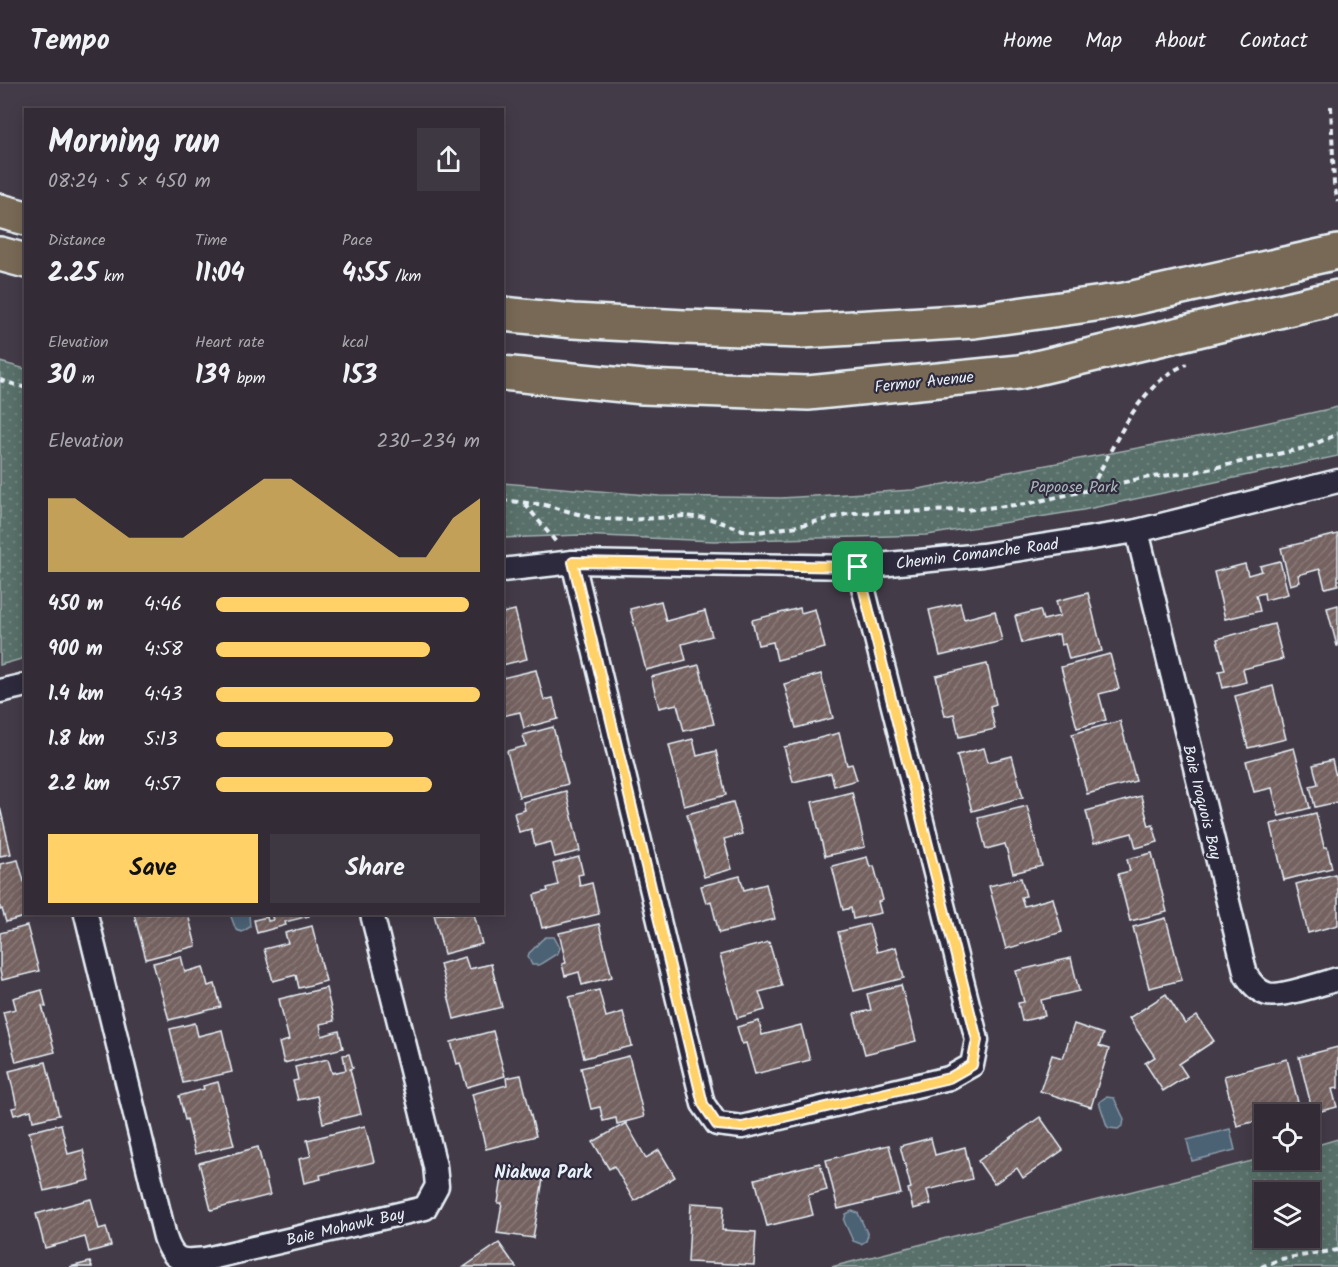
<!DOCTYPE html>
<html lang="en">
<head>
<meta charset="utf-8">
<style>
  :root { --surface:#332c36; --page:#3e3842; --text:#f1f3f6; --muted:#a9a7ad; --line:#4e4851; --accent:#ffd166 }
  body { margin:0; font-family:Kalam,sans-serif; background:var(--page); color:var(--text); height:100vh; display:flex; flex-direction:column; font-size:22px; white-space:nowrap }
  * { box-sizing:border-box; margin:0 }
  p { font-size:20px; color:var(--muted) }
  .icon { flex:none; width:33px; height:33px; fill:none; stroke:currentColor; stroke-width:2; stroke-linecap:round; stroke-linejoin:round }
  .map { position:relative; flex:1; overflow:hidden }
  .panel { position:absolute; left:24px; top:24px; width:480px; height:807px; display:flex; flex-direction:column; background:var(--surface); border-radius:0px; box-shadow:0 3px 15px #0003,0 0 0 2px var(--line) }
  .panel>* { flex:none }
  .controls { position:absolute; left:1254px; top:1020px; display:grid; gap:12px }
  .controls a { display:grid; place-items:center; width:66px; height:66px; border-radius:0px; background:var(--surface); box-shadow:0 3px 15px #0003,0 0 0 2px var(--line); font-size:30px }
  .pin { position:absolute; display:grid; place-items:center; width:51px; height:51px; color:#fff; margin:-26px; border-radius:12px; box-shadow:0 3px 9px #0006 }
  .round { display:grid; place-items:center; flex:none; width:63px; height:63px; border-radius:0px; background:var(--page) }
  .overview { display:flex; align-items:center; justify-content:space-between; height:102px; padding:0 24px }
  h1 { font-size:33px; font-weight:800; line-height:45px }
  .stats { display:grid; grid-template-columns:repeat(3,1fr); gap:9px; height:102px; padding:6px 24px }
  .stats div { display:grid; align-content:center }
  .stats b { font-size:26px; font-weight:800 }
  .stats small { font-size:16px; font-weight:400 }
  .stats p { font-size:16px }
  .chart { height:168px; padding:12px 24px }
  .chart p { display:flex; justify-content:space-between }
  .chart svg { width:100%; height:108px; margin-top:6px; fill:var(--accent); opacity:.7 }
  .button { display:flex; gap:12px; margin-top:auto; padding:12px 24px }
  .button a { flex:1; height:69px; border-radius:0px; background:var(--accent); color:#111; font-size:24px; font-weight:800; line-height:69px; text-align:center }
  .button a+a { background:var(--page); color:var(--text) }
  ul { padding:0 24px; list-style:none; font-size:20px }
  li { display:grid; grid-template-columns:96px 72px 1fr; align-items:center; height:45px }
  li i { height:15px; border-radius:8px; background:var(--accent) }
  header { display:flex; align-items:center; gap:36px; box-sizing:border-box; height:84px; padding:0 30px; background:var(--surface); border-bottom:2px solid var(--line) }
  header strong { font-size:28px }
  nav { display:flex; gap:33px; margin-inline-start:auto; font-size:21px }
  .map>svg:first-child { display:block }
</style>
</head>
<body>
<header>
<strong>Tempo</strong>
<nav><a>Home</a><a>Map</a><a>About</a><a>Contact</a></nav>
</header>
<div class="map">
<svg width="1338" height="1183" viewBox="0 0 1338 1183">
  <defs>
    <pattern id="grass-dots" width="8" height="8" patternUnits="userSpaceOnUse" patternTransform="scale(1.5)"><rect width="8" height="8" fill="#586f69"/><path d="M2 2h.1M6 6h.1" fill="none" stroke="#70847f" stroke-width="1.8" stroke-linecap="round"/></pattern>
    <pattern id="building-hatch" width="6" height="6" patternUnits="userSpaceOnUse" patternTransform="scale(1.5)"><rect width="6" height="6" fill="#746261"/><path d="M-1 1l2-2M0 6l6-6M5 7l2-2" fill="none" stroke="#887978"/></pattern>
  </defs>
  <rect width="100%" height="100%" fill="#443b48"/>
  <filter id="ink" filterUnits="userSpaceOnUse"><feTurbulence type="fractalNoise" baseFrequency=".0167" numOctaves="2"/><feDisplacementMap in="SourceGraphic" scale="12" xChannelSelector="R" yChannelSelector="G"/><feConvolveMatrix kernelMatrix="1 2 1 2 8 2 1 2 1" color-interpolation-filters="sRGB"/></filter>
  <g filter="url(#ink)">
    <g fill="url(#grass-dots)" stroke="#a0b0b0" stroke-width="1.5" fill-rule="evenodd">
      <polygon points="0,278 26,285 25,574 0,581"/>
      <polygon points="1338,323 1338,372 1083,426 927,451 714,457 580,451 503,454 503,399 659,412 781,414 913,406 1229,347"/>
      <path d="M1338,1055v128h-507l433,-109v2h46v-13zM1310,1108v46h-46v-46z"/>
    </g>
    <g fill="#4b6275" stroke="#8a9ba9" stroke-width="1.5">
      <polygon points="230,830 249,830 250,843 242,848 236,846"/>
      <path d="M546,853h8l6,11 -2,5 -19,12h-7l-4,-8 1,-4c7,-5 10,-13 17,-16z"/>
      <polygon points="1106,1013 1114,1014 1124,1035 1123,1041 1118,1045 1109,1044 1107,1042 1099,1018"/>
      <polygon points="1230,1045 1235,1066 1192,1077 1187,1056"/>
      <polygon points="852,1127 858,1129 868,1151 866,1157 861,1160 853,1157 844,1137 846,1130"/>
    </g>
    <g fill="url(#building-hatch)" stroke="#e8f1f8" stroke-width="1.5">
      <polygon points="1338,450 1338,501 1325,504 1320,485 1298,491 1300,498 1290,501 1281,464"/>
      <polygon points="1280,477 1288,510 1265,516 1264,509 1256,511 1260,527 1225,535 1214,488 1245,480 1248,491 1262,487 1260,482"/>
      <polygon points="1088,509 1102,567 1069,575 1065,560 1061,561 1059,550 1022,559 1015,532 1040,526 1043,536 1060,532 1056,517"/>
      <polygon points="661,517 666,537 705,527 712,552 682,560 686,576 646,586 630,525"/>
      <polygon points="960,519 964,535 995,527 1002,557 940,572 929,526"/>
      <polygon points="1338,521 1338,562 1337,562 1327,524"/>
      <polygon points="800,524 801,529 815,525 825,564 777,576 773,558 758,561 752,536"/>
      <polygon points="515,526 527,575 502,581 502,529"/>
      <polygon points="1274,540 1283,575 1243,585 1246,598 1223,604 1219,587 1225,586 1217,555"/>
      <polygon points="1110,570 1119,605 1099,610 1106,636 1077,644 1061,583"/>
      <polygon points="987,580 996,620 990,622 995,645 959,653 954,630 945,632 936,592"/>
      <polygon points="699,581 714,640 684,647 677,620 659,624 651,593"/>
      <polygon points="536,586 544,616 553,614 558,635 524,644 520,628 502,632 502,594"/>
      <polygon points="821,590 833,634 796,644 784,600"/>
      <polygon points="1273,602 1286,655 1248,664 1235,612"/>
      <polygon points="1120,637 1136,697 1087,710 1072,650"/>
      <polygon points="553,643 568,700 519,713 507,667 526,662 523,651"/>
      <polygon points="839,649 847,681 852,680 857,696 834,702 831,689 793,698 784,663"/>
      <polygon points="693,655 697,672 716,667 726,711 684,722 669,661"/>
      <polygon points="984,664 988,678 1012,672 1023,713 972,727 957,671"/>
      <polygon points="1294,664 1310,724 1279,732 1272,704 1254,708 1246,677"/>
      <polygon points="1332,676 1338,701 1338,718 1315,723 1310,702 1318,700 1313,681"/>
      <polygon points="566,707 580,767 555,773 551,758 535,762 531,745 519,748 514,729 525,726 523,718"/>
      <polygon points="852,708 865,763 825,772 812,718"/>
      <polygon points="1141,712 1149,742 1153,741 1158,758 1136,764 1132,749 1094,759 1086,727"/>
      <polygon points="733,718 742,750 724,755 732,785 704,793 687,730"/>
      <polygon points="1027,722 1042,782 1013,789 1005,760 986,765 978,734"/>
      <polygon points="0,723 11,770 0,772"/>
      <polygon points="1316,729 1324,763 1327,763 1332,784 1284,796 1271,740"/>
      <polygon points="1152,769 1167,828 1130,837 1118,790 1130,787 1127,775"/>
      <polygon points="579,773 583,790 578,791 580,802 592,799 599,830 542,844 534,811 548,807 547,804 558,801 553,780"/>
      <polygon points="867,773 870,783 874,782 883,816 878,818 881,829 853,835 851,824 843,826 832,782"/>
      <polygon points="18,776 26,804 26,830 32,830 32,831 6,838 2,825 0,826 0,780"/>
      <polygon points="1335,790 1338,800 1338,841 1308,849 1296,800"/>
      <polygon points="740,792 744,806 766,800 775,835 719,849 711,817 706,819 701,802"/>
      <polygon points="1021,794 1026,812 1021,813 1024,822 1053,814 1062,848 1006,865 989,802"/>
      <polygon points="134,830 188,830 196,862 146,875"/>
      <polygon points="271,830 308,830 309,832 285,838 286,841 257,849 254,836 267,833 268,837 273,836"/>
      <polygon points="434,830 474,830 482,860 444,870"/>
      <polygon points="1166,834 1182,896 1149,904 1133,843"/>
      <polygon points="599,840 612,893 582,901 579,888 565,892 562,880 566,879 559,849"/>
      <polygon points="869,840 877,868 896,863 904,894 854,907 838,848"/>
      <polygon points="27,842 39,887 2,896 0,887 0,849"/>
      <polygon points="312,842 326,897 299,904 296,891 273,897 264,865 288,859 285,849"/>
      <polygon points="769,858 782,902 759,908 765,926 737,934 720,871"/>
      <polygon points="181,872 185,888 203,883 208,902 215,900 221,923 169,936 153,879"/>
      <polygon points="465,873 469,885 491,880 502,923 454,935 440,880"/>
      <polygon points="1071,874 1079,907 1041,916 1045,932 1022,937 1018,919 1024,918 1016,887"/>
      <polygon points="901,901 916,957 865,970 854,930 871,926 867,910"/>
      <polygon points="326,904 334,937 320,940 322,952 339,947 343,964 284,979 279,959 289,956 279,915"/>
      <polygon points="42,906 46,923 42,922 55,968 16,978 3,928 16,925 13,914"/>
      <polygon points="599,906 606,933 623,928 632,962 584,974 569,913"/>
      <polygon points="1166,910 1185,940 1197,932 1214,957 1179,980 1187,992 1163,1007 1145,979 1155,973 1129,934"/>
      <polygon points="759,937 762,951 801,941 810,976 755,990 746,959 742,960 737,943"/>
      <polygon points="195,939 198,952 222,946 232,988 183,999 170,945"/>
      <polygon points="1074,940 1103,950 1099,962 1109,965 1091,1023 1040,1007 1052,971 1063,974"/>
      <polygon points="493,947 505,992 467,1003 460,979 457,980 451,958"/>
      <polygon points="1338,963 1338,1004 1332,1005 1337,1023 1313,1029 1299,973"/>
      <polygon points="349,970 353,984 350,985 361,1030 323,1039 317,1012 298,1016 293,997 298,996 295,983 328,975 332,989 346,986 343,971"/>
      <polygon points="629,972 644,1033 617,1040 616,1034 603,1037 600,1023 591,1025 581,984"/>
      <polygon points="1287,975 1301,1030 1264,1030 1264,1035 1237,1042 1224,992"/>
      <polygon points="46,978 59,1031 33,1037 31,1026 14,1031 12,1024 17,1023 9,987"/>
      <polygon points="521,991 536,1052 486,1065 472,1010 507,1001 506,994"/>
      <polygon points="218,998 234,1061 195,1070 187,1035 185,1036 179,1012 204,1005 203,1002"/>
      <polygon points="1040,1033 1063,1066 1023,1094 1017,1084 994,1100 978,1077"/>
      <polygon points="626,1039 646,1074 659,1066 675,1093 634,1117 614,1082 609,1085 593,1058"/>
      <polygon points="61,1040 68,1070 83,1066 90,1096 44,1107 29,1048"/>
      <polygon points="365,1042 374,1078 320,1091 321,1095 304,1099 299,1075 311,1072 307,1056"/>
      <polygon points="931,1054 935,1071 965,1063 972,1095 927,1106 931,1120 913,1125 908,1105 911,1104 900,1062"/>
      <polygon points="889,1061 901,1110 838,1125 826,1076"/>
      <polygon points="258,1063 270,1111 211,1126 199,1079"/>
      <polygon points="820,1079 827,1106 808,1111 813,1131 767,1142 755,1095"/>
      <polygon points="504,1082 544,1089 533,1154 497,1149 502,1119 498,1119"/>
      <polygon points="91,1115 99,1145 106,1143 111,1162 89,1168 85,1153 45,1164 36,1130"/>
      <polygon points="691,1119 724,1121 722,1146 756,1148 754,1181 688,1178"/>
      <polygon points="499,1159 516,1183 464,1183"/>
      <polygon points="90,1178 92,1183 70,1183"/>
    </g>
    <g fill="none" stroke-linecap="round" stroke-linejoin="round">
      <g stroke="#e8f1f8" stroke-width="27">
        <g id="street">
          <path d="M1137,447l109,444c5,8 11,16 21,19 12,4 56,-11 71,-15"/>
          <polyline points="573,478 703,1020 717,1040 742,1043 949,994 972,981 977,956 858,483"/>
          <polyline points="502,486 573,478 858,483 982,471 1137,447 1338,397"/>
          <polyline points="0,607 26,601"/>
          <path d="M86,830l79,323c8,25 17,25 41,22l219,-51 12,-22 -2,-20 -63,-252"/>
        </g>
      </g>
      <g stroke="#e8f1f8" stroke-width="38">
        <g id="highway">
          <polyline points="0,127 26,134"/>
          <polyline points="0,170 26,177"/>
          <polyline points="502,230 573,237 684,243 802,247 974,237 1124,216 1338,168"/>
          <polyline points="502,289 643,303 808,309 1019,288 1338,213"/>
        </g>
      </g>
      <g stroke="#e8f1f8" stroke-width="4" stroke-dasharray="6 4.5" stroke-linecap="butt">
        <polyline points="1331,22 1334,100 1338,118"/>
        <polyline points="0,296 26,304"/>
        <path d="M1091,404c24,-43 47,-104 96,-124"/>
        <polyline points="502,416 545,421 589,433 604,435 630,436 684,432 708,434 743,446 758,448 798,442 852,429 965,426 1026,420 1143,394 1190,389 1305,364 1338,350"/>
        <polyline points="525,420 556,458"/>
        <polyline points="1261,1183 1281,1175 1338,1166"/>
      </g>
      <use href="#street" stroke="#2f2a3d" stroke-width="22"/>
      <use href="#highway" stroke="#776954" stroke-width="33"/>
    </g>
  </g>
  <g fill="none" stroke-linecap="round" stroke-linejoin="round" filter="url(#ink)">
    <g stroke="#fff" stroke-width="12">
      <polygon id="route" points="573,478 858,483 977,956 972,981 949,994 742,1043 717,1041 703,1020"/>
    </g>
    <use href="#route" stroke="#ffd166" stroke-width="8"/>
  </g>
  <g text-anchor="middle" stroke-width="4.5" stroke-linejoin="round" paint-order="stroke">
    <g font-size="16" fill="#e8f1f8" stroke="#2f2a3d">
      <text transform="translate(924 297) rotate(-6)" y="6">Fermor Avenue</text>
      <text transform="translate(977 469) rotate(-7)" y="6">Chemin Comanche Road</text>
      <text transform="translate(1203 718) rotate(76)" y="6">Baie Iroquois Bay</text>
      <text transform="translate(345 1142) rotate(-13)" y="6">Baie Mohawk Bay</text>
    </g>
    <g font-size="16" fill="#a7b6b8" stroke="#2f2a3d">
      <text x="1074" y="408">Papoose Park</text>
    </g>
    <g font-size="18" font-weight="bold" fill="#e8f1f8" stroke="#2f2a3d">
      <text x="543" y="1094">Niakwa Park</text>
    </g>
  </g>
</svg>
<div class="controls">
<a><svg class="icon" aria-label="locate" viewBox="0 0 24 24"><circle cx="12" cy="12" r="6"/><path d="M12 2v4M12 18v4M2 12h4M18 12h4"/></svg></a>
<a><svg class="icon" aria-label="layers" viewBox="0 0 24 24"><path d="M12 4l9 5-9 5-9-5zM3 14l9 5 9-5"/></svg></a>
</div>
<div class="pin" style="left:858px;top:483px;background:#1e9e55"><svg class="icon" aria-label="arrive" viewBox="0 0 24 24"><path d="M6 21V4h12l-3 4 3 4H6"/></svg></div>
<section class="panel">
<div class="overview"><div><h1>Morning run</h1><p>08:24 · 5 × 450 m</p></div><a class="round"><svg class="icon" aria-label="share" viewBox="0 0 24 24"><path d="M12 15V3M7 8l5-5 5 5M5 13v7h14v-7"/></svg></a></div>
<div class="stats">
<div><p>Distance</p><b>2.25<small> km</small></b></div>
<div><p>Time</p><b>11:04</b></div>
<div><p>Pace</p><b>4:55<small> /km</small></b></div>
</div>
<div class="stats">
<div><p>Elevation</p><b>30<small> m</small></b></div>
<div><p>Heart rate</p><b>139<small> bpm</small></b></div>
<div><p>kcal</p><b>153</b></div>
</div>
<div class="chart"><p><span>Elevation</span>230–234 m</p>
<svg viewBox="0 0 160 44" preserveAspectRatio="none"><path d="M0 44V14L10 14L20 22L30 30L40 30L50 30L60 22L70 14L80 6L90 6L100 14L110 22L120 30L130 38L140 38L150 22L160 14V44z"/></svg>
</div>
<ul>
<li><b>450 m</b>4:46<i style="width:96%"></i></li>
<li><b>900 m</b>4:58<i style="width:81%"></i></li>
<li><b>1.4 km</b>4:43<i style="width:100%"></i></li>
<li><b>1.8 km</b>5:13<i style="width:67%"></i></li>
<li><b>2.2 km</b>4:57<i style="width:82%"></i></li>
</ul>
<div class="button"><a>Save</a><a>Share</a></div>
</section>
</div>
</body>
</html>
